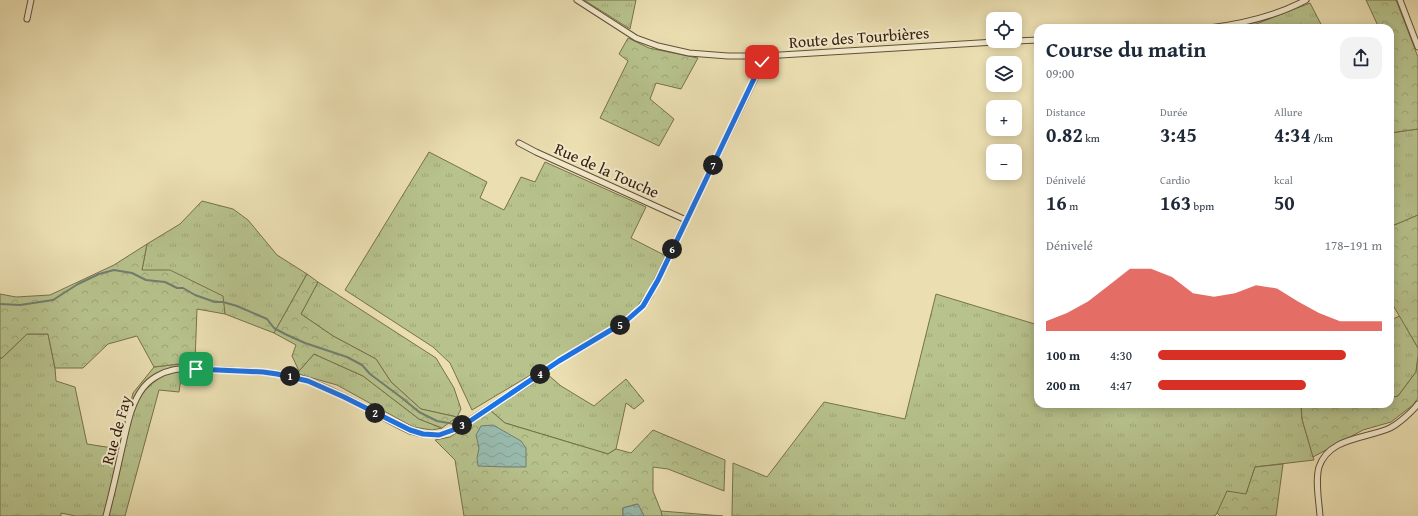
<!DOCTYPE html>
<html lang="fr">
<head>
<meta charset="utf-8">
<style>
  :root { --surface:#fff; --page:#f2f2f3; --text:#1f2937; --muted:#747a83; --accent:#d93025 }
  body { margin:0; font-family:"Gentium Book Plus",serif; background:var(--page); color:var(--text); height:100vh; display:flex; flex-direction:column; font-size:15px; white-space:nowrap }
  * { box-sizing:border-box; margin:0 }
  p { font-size:13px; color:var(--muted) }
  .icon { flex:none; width:22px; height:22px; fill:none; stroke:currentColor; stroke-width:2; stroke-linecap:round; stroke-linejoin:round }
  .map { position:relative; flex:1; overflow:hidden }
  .panel { position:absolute; left:1034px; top:24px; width:360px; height:384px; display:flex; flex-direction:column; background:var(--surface); border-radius:12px; box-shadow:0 2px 10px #0003 }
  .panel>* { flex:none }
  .fabs { position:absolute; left:986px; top:12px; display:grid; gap:8px }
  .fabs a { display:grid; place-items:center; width:36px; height:36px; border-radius:8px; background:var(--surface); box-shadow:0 2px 10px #0003; font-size:20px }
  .pin { position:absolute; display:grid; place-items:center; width:34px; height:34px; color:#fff; margin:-17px; border-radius:8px; box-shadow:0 2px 6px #0006 }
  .km { position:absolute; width:20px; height:20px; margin:-10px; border-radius:50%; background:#222; color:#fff; font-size:11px; line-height:20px; text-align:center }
  .round { display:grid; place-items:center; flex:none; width:42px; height:42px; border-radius:12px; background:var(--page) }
  .headline { display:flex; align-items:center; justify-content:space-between; height:68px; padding:0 12px }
  h1 { font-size:22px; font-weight:800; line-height:30px }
  .stats { display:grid; grid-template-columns:repeat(3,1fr); gap:6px; height:68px; padding:4px 12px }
  .stats div { display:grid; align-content:center }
  .stats b { font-size:20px; font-weight:800 }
  .stats small { font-size:11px; font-weight:400 }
  .stats p { font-size:11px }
  .chart { height:112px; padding:8px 12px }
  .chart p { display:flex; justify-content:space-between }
  .chart svg { width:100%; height:72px; margin-top:4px; fill:var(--accent); opacity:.7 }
  ul { padding:0 12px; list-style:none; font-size:13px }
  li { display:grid; grid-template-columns:64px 48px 1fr; align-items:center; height:30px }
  li i { height:10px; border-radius:5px; background:var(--accent) }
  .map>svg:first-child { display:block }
</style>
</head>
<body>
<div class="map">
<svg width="1418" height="516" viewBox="0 0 1418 516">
  <defs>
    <pattern id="grass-tufts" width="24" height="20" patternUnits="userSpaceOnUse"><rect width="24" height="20" fill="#b7c28c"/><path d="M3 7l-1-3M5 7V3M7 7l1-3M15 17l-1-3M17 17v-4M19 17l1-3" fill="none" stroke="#9ea678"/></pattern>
    <pattern id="forest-crowns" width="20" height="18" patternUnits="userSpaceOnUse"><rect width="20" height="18" fill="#b7c28c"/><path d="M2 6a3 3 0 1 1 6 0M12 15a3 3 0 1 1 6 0" fill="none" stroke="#9ea678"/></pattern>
    <pattern id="water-waves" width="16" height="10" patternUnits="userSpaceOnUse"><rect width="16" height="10" fill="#98bcb0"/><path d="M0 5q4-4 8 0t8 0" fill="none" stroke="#84a196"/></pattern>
  </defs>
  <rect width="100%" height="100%" fill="#ebdfb2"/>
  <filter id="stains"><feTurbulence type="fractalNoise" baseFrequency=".005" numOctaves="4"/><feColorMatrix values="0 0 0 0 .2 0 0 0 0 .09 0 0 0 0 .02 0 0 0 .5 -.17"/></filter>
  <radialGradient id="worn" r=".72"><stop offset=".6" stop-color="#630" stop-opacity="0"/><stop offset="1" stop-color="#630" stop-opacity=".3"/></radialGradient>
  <g fill="url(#grass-tufts)" stroke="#77714c">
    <polygon points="584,0 636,0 630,29"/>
    <polygon points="1310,3 1323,28 1227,28 1256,24"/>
    <polygon points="1418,129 1418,215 1390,227 1390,133"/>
    <polygon points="429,152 487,182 480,198 504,210 521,177 535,182 545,162 646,207 631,238 666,256 648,292 635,309 611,327 472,410 450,363 433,347 345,290"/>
    <polygon points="202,201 233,209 248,220 277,255 307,274 274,333 225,314 222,296 142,270 147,244 180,224"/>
    <polygon points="318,282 436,358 454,388 461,409 457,417 421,409 391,382 376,359 333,336 301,314"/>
    <polygon points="936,294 1038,325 1038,404 1301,404 1302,419 1314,460 1255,467 1246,495 1217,513 1215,516 732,516 733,463 767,477 824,402 905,419"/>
    <polygon points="1400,316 1418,348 1418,357 1416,372 1398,396 1390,398 1390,320"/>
    <polygon points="27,334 48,334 55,368 56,381 75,387 87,444 119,449 133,393 154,367 195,362 195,372 182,372 179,392 159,390 125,516 75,516 61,513 61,516 0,516 0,358 2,358"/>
    <polygon points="314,354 363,376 419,419 442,428 432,430 413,427 337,385 298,374 299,371"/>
    <polygon points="547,374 561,386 594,406 626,379 644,401 634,409 626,403 616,449 608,454 505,423 491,411"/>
    <polygon points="661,511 723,516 662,516"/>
  </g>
  <g fill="url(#forest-crowns)" stroke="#77714c">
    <polygon points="1366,0 1396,0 1418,57 1418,129 1390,133 1390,28 1379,28"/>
    <polygon points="628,38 649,48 698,58 681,89 656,83 650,99 674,119 659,146 600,118 628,61 619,54"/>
    <polygon points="1418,215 1418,348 1390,300 1390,227"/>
    <polygon points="147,244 142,270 170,270 223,296 225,314 197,309 195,362 154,367 137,336 108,344 83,368 55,368 48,334 27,334 2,358 0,358 0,294 16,297 50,295 114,265"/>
    <polygon points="307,274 318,282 301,314 333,336 376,359 391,382 421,409 457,417 442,428 419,419 363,376 314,354 299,371 292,356 296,345 274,333"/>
    <polygon points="1418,357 1418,398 1413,405 1391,422 1363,430 1313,457 1302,419 1301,404 1390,404 1390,398 1398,396 1416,372"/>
    <polygon points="491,411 505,423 608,454 616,449 631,453 653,430 725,460 724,491 668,469 653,467 653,491 661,511 662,516 644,516 637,504 623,508 623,516 464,516 455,460 435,440 450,437"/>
    <polygon points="1283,464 1276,516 1220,516 1217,513 1227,491 1246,494 1255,467"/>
  </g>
  <g fill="url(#water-waves)" stroke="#717e6f">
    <polygon points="493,425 521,441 526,448 526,467 506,467 478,466 477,458 479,448 476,435 481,426"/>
    <polygon points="638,504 644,516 623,516 623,508"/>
  </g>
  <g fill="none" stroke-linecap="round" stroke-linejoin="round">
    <polyline stroke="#717e6f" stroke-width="2" points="0,304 20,305 53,300 78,284 99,274 114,270 132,273 146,280 165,282 177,288 183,288 195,295 215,302 223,302 237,306 267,319 274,328 285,334 305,343 347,357 362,365 370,374 402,398 419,412 437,421 454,424"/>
    <g stroke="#645036" stroke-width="7">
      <g id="street">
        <polyline points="577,0 636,38 658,46 689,53 728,56 764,56 1012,41"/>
        <polyline points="1400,0 1418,47"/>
        <polyline points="27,19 31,0"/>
        <path d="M1209,28c34,-4 67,-12 97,-28"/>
        <polyline points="1015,41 1038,40"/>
        <polyline points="519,143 536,152 686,220"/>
        <path d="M106,516c6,-23 11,-45 16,-68 5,-20 8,-43 21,-60 7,-9 19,-16 30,-18 16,-3 33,-1 49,0 29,1 59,2 87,11 35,12 67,34 101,50l13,3 16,1 14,-5 10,-5 96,-64 67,-40 17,-15 7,-11 110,-227 4,-12"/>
        <path d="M1320,516c-1,-15 -5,-35 -1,-49 10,-30 47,-28 71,-39 8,-4 22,-16 28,-24"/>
      </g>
    </g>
    <use href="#street" stroke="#f2eacd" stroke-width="5"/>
  </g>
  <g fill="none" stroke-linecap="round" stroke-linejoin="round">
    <g stroke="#fff" stroke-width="8">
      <polyline id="route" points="196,369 263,372 277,374 308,381 344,397 410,430 423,434 439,435 453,430 470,421 559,361 626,321 643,306 658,280 762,62"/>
    </g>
    <use href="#route" stroke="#1a73e8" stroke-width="5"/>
  </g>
  <g text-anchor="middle" stroke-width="4" stroke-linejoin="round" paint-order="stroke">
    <g font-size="16" fill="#37200d" stroke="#f2eacd">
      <text transform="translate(859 37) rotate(-4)" y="6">Route des Tourbières</text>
      <text transform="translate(607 170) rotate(24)" y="6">Rue de la Touche</text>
      <text transform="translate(116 430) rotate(-74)" y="6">Rue de Fay</text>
    </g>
  </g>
  <rect width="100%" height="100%" filter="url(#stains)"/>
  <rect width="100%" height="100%" fill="url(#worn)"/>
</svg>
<div class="fabs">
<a><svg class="icon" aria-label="locate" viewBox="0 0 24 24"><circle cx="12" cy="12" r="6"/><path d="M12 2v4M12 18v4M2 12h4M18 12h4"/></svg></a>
<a><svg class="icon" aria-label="layers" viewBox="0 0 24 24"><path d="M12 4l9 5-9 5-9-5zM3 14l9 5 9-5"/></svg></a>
<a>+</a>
<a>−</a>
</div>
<div class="pin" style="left:196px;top:369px;background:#1e9e55"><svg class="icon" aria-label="arrive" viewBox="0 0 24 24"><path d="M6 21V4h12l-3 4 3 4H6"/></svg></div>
<div class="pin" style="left:762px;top:62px;background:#d93025"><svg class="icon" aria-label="check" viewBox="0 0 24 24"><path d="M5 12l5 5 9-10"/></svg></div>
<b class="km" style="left:290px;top:376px">1</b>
<b class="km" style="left:375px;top:413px">2</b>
<b class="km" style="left:462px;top:425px">3</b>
<b class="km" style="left:540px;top:374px">4</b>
<b class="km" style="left:620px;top:325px">5</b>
<b class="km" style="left:672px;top:249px">6</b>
<b class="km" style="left:713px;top:165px">7</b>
<section class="panel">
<div class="headline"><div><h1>Course du matin</h1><p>09:00</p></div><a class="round"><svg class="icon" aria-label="share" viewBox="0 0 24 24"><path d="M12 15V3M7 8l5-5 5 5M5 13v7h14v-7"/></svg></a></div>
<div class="stats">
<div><p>Distance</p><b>0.82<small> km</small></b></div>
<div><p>Durée</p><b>3:45</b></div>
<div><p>Allure</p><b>4:34<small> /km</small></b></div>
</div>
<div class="stats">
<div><p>Dénivelé</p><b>16<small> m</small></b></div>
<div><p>Cardio</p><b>163<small> bpm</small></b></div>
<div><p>kcal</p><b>50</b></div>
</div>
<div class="chart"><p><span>Dénivelé</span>178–191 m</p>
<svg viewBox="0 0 160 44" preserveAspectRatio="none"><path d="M0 44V38L10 33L20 26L30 16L40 6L50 6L60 11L70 21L80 23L90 21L100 16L110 18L120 26L130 33L140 38L150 38L160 38V44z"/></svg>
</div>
<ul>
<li><b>100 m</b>4:30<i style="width:84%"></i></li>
<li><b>200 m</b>4:47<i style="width:66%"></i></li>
</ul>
</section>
</div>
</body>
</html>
